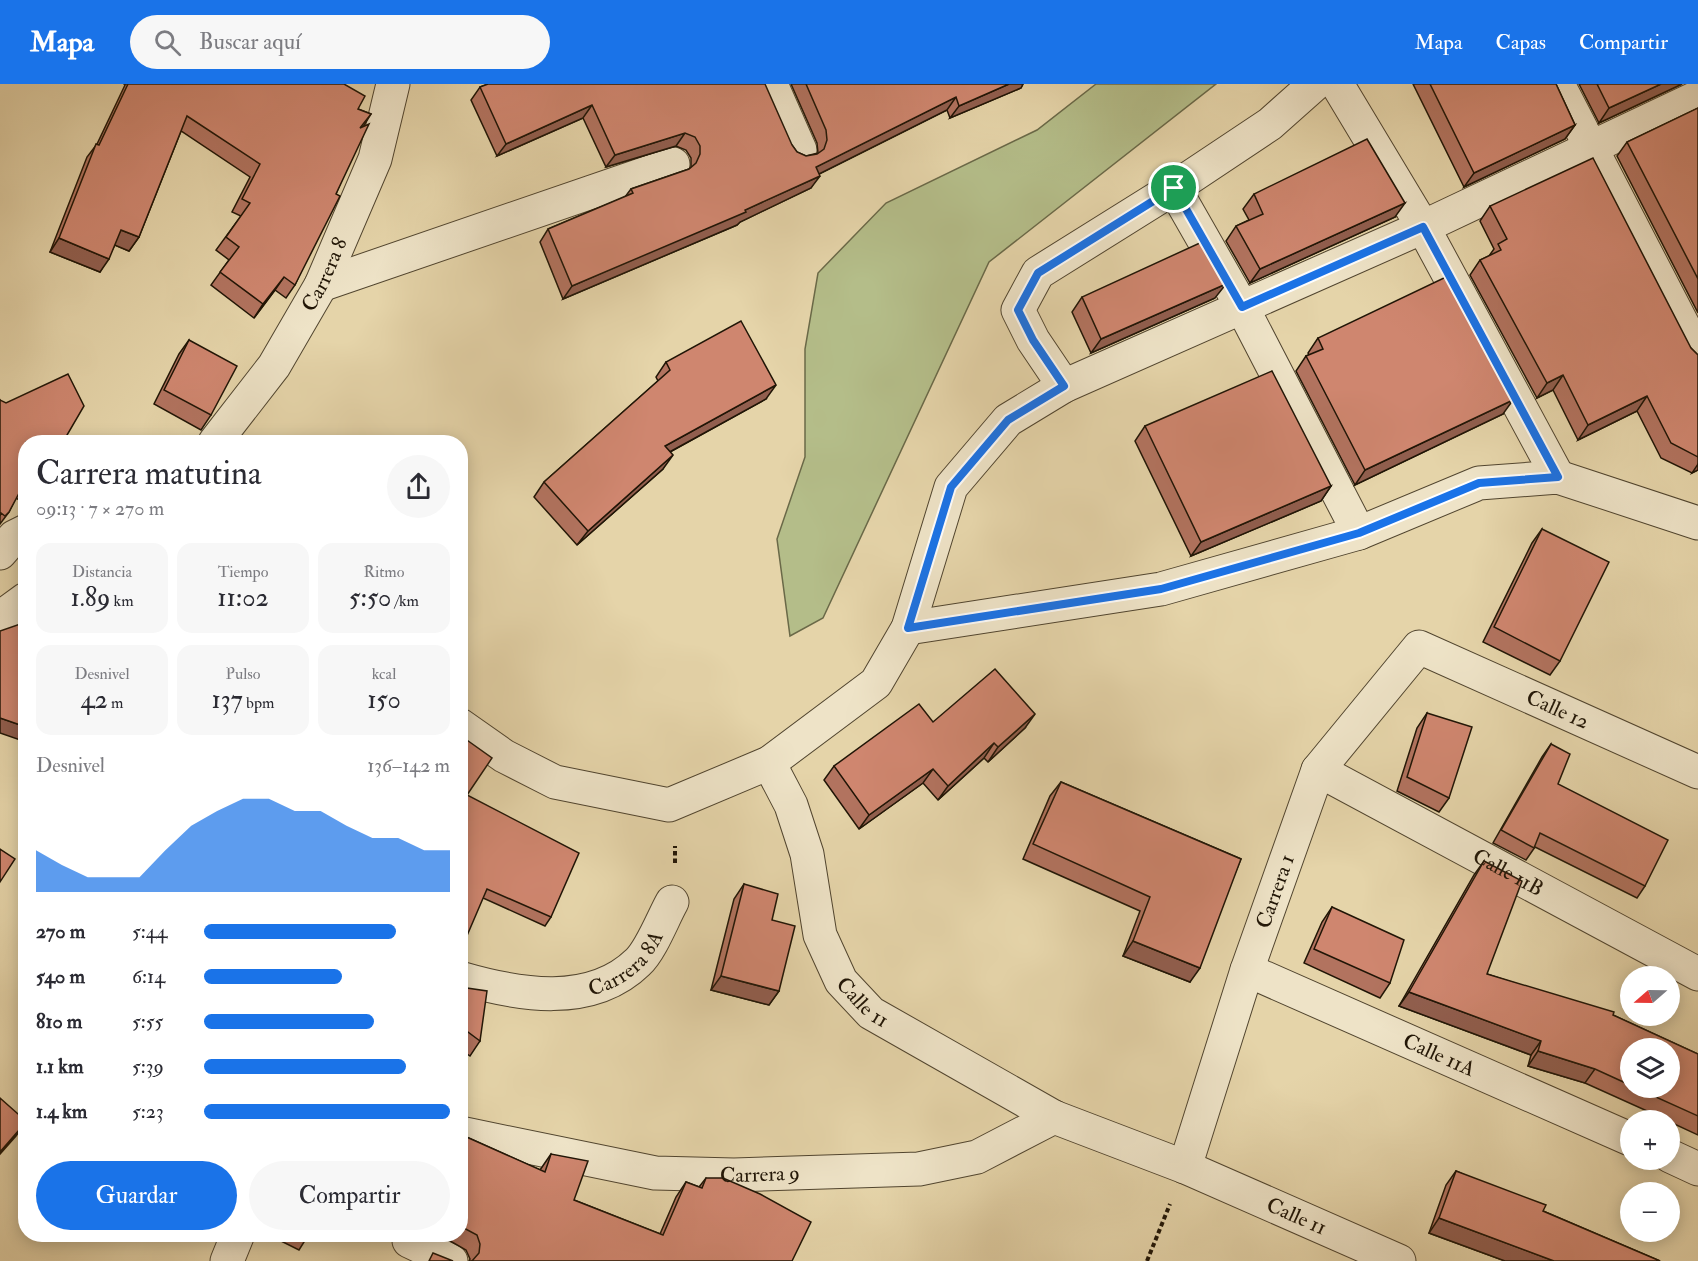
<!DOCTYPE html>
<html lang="es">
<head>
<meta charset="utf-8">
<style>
  :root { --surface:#fff; --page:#f7f7f7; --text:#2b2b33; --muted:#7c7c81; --accent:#1a73e8 }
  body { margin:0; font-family:"IM FELL Double Pica",serif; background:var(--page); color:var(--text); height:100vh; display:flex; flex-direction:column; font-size:22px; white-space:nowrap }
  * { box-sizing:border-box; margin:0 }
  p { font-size:20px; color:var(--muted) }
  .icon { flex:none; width:33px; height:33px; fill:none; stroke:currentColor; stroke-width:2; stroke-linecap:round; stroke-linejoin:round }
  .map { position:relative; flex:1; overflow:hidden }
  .sheet { position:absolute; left:18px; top:351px; width:450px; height:807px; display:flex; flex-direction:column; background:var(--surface); border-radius:24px; box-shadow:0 3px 15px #0003 }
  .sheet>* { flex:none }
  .needle { width:39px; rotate:250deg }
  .buttons { position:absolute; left:1620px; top:882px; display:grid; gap:12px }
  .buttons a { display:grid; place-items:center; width:60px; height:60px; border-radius:50%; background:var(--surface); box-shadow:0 3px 15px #0003; font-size:30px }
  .pin { position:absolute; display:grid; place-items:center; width:51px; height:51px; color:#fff; margin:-26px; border:3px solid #fff; border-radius:50%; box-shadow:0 2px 6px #0007 }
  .round { display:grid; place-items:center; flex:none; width:63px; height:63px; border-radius:32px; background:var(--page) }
  .head { display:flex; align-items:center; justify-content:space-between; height:102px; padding:0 18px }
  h1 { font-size:33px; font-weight:600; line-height:45px }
  .metrics { display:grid; grid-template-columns:repeat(3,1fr); gap:9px; height:102px; padding:6px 18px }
  .metrics div { display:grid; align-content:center; border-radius:15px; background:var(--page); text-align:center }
  .metrics b { font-size:26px; font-weight:600 }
  .metrics small { font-size:16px; font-weight:400 }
  .metrics p { font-size:16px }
  .chart { height:168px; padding:12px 18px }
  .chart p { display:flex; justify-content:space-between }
  .chart svg { width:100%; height:108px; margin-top:6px; fill:var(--accent); opacity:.7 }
  .cta { display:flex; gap:12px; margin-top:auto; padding:12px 18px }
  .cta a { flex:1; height:69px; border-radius:36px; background:var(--accent); color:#fff; font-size:24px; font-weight:600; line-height:69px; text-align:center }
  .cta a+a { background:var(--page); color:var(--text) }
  ul { padding:0 18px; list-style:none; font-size:20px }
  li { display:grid; grid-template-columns:96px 72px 1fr; align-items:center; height:45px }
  li i { height:15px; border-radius:8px; background:var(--accent) }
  header { display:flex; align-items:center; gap:36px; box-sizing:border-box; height:84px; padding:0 30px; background:var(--accent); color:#fff }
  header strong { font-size:28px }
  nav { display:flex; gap:33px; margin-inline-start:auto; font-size:21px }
  .search { width:420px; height:54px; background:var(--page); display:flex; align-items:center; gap:15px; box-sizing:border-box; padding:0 21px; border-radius:33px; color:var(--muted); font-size:22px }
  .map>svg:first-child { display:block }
</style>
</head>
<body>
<header>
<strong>Mapa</strong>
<div class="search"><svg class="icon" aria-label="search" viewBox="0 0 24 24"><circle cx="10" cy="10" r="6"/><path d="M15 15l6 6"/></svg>Buscar aquí</div>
<nav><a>Mapa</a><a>Capas</a><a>Compartir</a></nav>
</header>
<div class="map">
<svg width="1698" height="1177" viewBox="0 0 1698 1177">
  <rect width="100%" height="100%" fill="#e5d4a9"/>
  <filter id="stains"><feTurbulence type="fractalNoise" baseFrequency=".00333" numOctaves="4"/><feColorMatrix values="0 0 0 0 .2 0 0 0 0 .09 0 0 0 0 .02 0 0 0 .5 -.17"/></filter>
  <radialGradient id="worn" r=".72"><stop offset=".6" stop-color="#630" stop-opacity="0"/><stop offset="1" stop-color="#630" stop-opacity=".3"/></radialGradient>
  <polygon fill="#b4bd89" stroke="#6a6948" stroke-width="1.5" points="1096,0 1216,0 989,178 823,534 790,552 777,455 805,373 805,265 818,189 886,119 1037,46"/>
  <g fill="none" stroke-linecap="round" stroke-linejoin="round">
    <g stroke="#51452f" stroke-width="35">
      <g id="street">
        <polyline points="771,0 800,66"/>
        <polyline points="1337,0 1423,143 1558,393"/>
        <polyline points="1558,0 1698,270"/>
        <polyline points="1174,104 1242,223 1359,449"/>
        <polyline points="321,201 673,80"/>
        <polyline points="1064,302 1033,256 1018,226 1038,189 1174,104 1270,40 1315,0"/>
        <path id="s1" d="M215,358l59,-76 47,-81 54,-126 18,-75"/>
        <polyline points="0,469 14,453 26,447"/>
        <polyline points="0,534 26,515"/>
        <polyline points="908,544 1161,505 1359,449 1479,399 1558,393 1698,439"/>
        <polyline points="460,641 504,672 555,698 669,721 769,679 876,599 908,544 951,403 1008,336 1064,302 1423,143 1698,13"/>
        <path id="s2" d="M769,679l22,42 16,49 13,81 21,46 30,32 183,104 131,50 214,94"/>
        <path id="s3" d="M1318,686l380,204"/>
        <path id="s4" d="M1247,886l383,169"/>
        <path id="s5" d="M460,894c58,17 131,30 178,-16 13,-12 25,-44 34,-60"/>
        <path id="s6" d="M460,1049l195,40 79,2 185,-6 58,-12 77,-40"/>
        <polyline points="1670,1072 1698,1085"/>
        <path id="s7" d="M1185,1083l62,-197 71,-200 101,-123 279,125"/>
        <polyline points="409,1157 451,1177"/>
        <polyline points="227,1177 238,1150"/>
      </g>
    </g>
    <g stroke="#201506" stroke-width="4" stroke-dasharray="4.5 3" stroke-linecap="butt">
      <polyline points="675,779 675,762"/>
      <polyline points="1147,1177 1170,1120"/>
    </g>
    <use href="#street" stroke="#eee3c7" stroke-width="33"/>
  </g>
  <g fill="#b2735f" stroke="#201506" stroke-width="1.5" fill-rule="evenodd">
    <polygon points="124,0 344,0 358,25 371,30 363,43 336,110 295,201 286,214 275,206 254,234 211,201 229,176 216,166 241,132 232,128 250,93 181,47 139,153 129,167 115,161 100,188 50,168 87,73 97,60 125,1"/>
    <polygon points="488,0 792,61 797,68 806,72 818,69 817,59 791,0 1023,0 1021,4 950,34 947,26 819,90 811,104 740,138 737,141 563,215 540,158 548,145 625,113 631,105 689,85 691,83 691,74 686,66 676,62 606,83 583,34 497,72 471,16 480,3"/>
    <polygon points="1413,0 1556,0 1575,41 1565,55 1464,103"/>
    <polygon points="1579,0 1682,0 1599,39"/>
    <polygon points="1698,24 1698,229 1617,72 1627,58"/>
    <polygon points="1254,110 1395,133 1250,199 1226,157 1236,142 1249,136 1243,125"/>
    <polygon points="1490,122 1691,264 1698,271 1698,386 1692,389 1661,374 1637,327 1578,356 1553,306 1537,314 1470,191 1480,176 1489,172 1494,165 1480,137"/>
    <polygon points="1082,213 1215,214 1091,269 1072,228"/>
    <polygon points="1318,254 1503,330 1355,401 1296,287 1306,272 1309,271 1308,269"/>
    <polygon points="189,256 211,331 201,346 154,320 179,270"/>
    <polygon points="666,278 766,315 670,368 663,385 577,461 534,413 544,398 658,297 656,293"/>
    <polygon points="0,316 26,358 26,420 16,414 9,428 0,440"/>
    <polygon points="1145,342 1331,402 1321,417 1191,472 1135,357"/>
    <polygon points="1542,445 1560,577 1550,591 1483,558 1532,459"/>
    <polygon points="1427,629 1449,714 1439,728 1397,707 1417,644"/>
    <polygon points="933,638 1025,644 988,678 984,674 938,716 923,699 859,745 824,696 834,682"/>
    <polygon points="1551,660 1558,700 1645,802 1637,814 1535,763 1526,776 1493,759 1542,673"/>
    <polygon points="1061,698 1241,775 1190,898 1123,872 1140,827 1023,775 1050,712"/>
    <polygon points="467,711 551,833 545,842 483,814"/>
    <path d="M1484,777l3,113 126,41 85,39v81l-28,-13v-2h-3l-82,-37 -57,-17 3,-11 -132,-49 75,-131zM1630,964l40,40h-40z"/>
    <polygon points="744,800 772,836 779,907 769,921 711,906 734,815"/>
    <polygon points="1332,823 1390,899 1380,914 1304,879 1322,838"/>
    <polygon points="460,903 480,957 470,972 460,965"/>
    <polygon points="462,1051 540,1086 551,1070 574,1116 660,1150 676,1113 686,1098 699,1103 706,1094 792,1177 469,1177 470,1175 466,1166 438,1150 460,1150 460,1053"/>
    <polygon points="1456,1087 1543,1127 1660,1177 1505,1177 1429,1149 1446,1101"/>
    <polygon points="267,1150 309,1150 299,1166"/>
  </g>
  <g fill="#915e4e" stroke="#201506" stroke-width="1.5">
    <polygon points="1009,0 1023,0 1021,4 950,34 959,22"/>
    <polygon points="1661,0 1682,0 1599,39 1609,24"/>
    <polygon points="956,13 947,26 807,96 816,83"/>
    <polygon points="592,21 583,34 497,72 506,60"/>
    <polygon points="1575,41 1565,55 1464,103 1474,89"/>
    <polygon points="685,49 676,62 606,83 615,71"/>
    <polygon points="820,92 811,104 740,138 737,141 563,215 572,202 745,126"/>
    <polygon points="1405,119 1395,133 1250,199 1260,185"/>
    <polygon points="121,146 139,153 129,167 112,160"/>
    <polygon points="59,154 109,175 100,188 50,168"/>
    <polygon points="284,193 275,206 254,234 263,220"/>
    <polygon points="1226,200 1215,214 1091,269 1101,255"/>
    <polygon points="1563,291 1553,306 1537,314 1547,299"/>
    <polygon points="776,301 766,315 655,376 665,362"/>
    <polygon points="1647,312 1637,327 1578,356 1588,341"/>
    <polygon points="1513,316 1503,330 1355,401 1365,386"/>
    <polygon points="673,371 663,385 577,461 588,447"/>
    <polygon points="1698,380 1698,386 1692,389"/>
    <polygon points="1331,402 1321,417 1191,472 1201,458"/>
    <polygon points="1035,630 1025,644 988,678 998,663"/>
    <polygon points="0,634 26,643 26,658 0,649"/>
    <polygon points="994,659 984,674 938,716 948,702"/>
    <polygon points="933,685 923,699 859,745 869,731"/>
    <polygon points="1133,857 1200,884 1190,898 1123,872"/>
    <polygon points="721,892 779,907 769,921 711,906"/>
    <polygon points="1409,908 1541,957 1531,971 1399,922"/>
    <polygon points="1538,967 1595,985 1585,999 1528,982"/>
    <polygon points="26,1038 16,1052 0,1070 0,1068"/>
    <polygon points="1439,1134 1554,1177 1505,1177 1429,1149"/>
  </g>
  <g fill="#cf866f" stroke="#201506" stroke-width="1.5">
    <polygon points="128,0 344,0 365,12 358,25 371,30 360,44 369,40 336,110 340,112 295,201 284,193 263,220 220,188 239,163 226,153 250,119 242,115 260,80 187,32 139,153 121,146 109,175 59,154 96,60 99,61"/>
    <polygon points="488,0 765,0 792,61 797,68 806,72 817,70 824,65 827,56 826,46 806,0 1009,0 959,22 956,13 816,83 820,92 745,126 746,128 572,202 548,145 633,109 631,105 689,85 696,79 700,70 700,62 695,53 685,49 615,71 592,21 506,60 480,3"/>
    <polygon points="1430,0 1556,0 1575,41 1474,89"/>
    <polygon points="1597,0 1661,0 1609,24"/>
    <polygon points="1698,24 1698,195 1627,58"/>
    <polygon points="1367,55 1405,119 1260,185 1236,142 1263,130 1254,110"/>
    <polygon points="1593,74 1691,264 1698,271 1698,373 1671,359 1647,312 1588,341 1563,291 1547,299 1480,176 1501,166 1498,160 1507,155 1490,122"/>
    <polygon points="1202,158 1226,200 1101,255 1082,213"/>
    <polygon points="1446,193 1513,316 1365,386 1306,272 1323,265 1318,254"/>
    <polygon points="741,237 776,301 665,362 673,371 588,447 544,398 670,286 666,278"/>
    <polygon points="189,256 237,282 211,331 164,306"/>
    <polygon points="1272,287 1331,402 1201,458 1145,342"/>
    <polygon points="68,290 84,322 63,358 26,358 26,401 24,400 9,428 5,432 1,429 0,432 0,316 6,319"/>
    <polygon points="1542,445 1609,478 1560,577 1494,543"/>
    <polygon points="26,538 26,643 0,634 0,547"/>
    <polygon points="995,585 1035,630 998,663 994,659 948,702 933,685 869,731 834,682 919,620 933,638"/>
    <polygon points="1427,629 1472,643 1449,714 1407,693"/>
    <polygon points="464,654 492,674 467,711 579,769 551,833 487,805 460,868 460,658"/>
    <polygon points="1551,660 1570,670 1558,700 1668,756 1645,802 1540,749 1534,764 1501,746"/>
    <polygon points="1061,698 1241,775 1200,884 1133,857 1150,813 1033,760"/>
    <polygon points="0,765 15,775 0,798"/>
    <polygon points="1484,777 1522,797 1487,890 1614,928 1613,931 1698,970 1698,1032 1636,1004 1670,1004 1670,964 1630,964 1630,1001 1595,985 1538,967 1541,957 1409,908"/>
    <polygon points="744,800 778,810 772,836 795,842 779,907 721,892"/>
    <polygon points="1332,823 1404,856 1390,899 1314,865"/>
    <polygon points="460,903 487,907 480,957 460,942"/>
    <polygon points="0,1014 26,1037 26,1038 0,1068"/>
    <polygon points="462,1051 545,1088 551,1070 588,1077 574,1116 663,1151 686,1098 702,1104 706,1094 723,1094 760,1110 811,1138 792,1177 472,1177 479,1169 480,1160 477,1151 460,1142 460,1055"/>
    <polygon points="1456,1087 1546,1121 1543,1127 1660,1177 1554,1177 1439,1134"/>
    <polygon points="433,1169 453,1177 429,1177"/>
  </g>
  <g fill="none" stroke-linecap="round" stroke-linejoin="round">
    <g stroke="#fff" stroke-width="12">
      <polygon id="route" points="1174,104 1242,223 1423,143 1558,393 1479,399 1359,449 1161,505 908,544 951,403 1008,336 1064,302 1033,256 1018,226 1038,189"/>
    </g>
    <use href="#route" stroke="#1a73e8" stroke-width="8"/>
  </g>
  <g text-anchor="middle" stroke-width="6" stroke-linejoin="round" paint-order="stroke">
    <g font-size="21" fill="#201506" stroke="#eee3c7">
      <text dy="7" stroke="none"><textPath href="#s1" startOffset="201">Carrera 8</textPath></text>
      <text dy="7" stroke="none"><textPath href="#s7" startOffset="730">Calle 12</textPath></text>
      <text dy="7" stroke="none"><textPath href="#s3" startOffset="216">Calle 11B</textPath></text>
      <text dy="7" stroke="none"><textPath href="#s7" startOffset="290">Carrera 1</textPath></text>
      <text dy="7" stroke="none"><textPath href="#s5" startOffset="177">Carrera 8A</textPath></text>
      <text dy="7" stroke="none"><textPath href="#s2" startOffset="262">Calle 11</textPath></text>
      <text dy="7" stroke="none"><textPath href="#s4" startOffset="210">Calle 11A</textPath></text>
      <text dy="7" stroke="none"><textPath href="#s6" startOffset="304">Carrera 9</textPath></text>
      <text dy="7" stroke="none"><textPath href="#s2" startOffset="748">Calle 11</textPath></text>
    </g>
  </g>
  <rect width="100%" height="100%" filter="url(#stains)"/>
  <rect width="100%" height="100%" fill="url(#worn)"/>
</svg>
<div class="buttons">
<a><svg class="needle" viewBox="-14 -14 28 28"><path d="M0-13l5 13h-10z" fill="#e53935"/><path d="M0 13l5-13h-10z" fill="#7c7c81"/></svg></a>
<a><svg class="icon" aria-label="layers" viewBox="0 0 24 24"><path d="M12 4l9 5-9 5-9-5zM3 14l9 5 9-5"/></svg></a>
<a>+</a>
<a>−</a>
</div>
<div class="pin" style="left:1174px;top:104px;background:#1e9e55"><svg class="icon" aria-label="arrive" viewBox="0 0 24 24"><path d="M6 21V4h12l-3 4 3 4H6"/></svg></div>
<section class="sheet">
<div class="head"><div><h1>Carrera matutina</h1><p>09:13 · 7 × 270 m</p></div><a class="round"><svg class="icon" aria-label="share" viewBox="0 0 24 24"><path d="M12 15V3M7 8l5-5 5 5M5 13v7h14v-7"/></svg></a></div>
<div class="metrics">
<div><p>Distancia</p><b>1.89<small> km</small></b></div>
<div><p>Tiempo</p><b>11:02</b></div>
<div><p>Ritmo</p><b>5:50<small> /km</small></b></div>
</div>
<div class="metrics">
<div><p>Desnivel</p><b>42<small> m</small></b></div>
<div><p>Pulso</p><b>137<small> bpm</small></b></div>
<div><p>kcal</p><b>150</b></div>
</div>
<div class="chart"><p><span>Desnivel</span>136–142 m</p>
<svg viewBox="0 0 160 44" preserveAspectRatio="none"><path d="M0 44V27L10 33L20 38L30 38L40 38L50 27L60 17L70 11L80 6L90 6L100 11L110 11L120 17L130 22L140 22L150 27L160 27V44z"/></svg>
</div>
<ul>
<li><b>270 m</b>5:44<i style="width:78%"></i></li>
<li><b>540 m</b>6:14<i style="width:56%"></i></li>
<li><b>810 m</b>5:55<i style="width:69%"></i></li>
<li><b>1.1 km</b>5:39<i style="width:82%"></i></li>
<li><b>1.4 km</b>5:23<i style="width:100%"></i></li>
</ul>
<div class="cta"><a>Guardar</a><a>Compartir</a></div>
</section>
</div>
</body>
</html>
